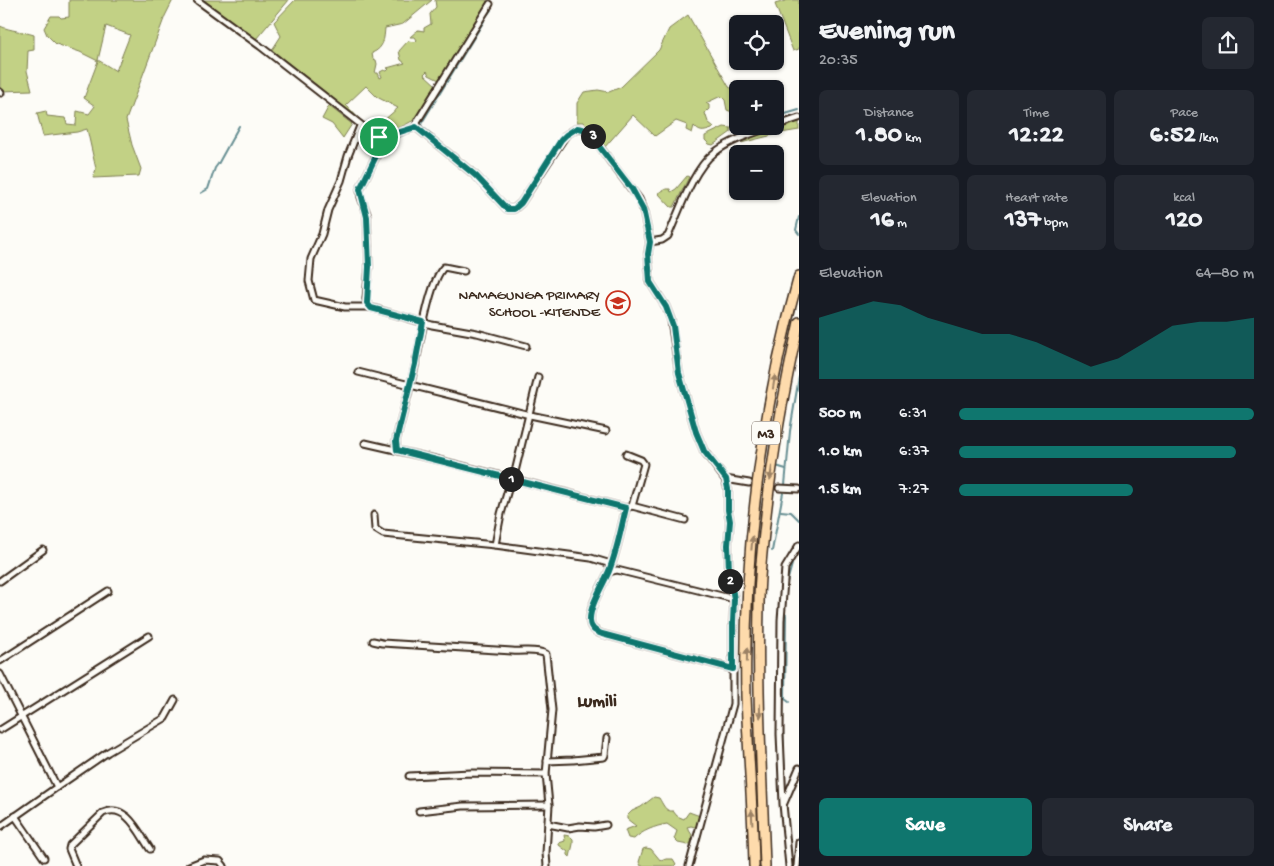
<!DOCTYPE html>
<html lang="en">
<head>
<meta charset="utf-8">
<style>
  :root { --surface:#171b24; --page:#242831; --text:#f1f3f6; --muted:#9ea1a6; --accent:#0f766e }
  body { margin:0; font-family:"Gochi Hand",sans-serif; background:var(--page); color:var(--text); height:100vh; display:flex; flex-direction:column; font-size:19px; white-space:nowrap }
  * { box-sizing:border-box; margin:0 }
  p { font-size:16px; color:var(--muted) }
  .icon { flex:none; width:28px; height:28px; fill:none; stroke:currentColor; stroke-width:2; stroke-linecap:round; stroke-linejoin:round }
  .map { position:relative; flex:1; overflow:hidden }
  .sheet { display:flex; flex-direction:column; background:var(--surface); width:475px }
  .sheet>* { flex:none }
  .controls { position:absolute; left:729px; top:15px; display:grid; gap:10px }
  .controls a { display:grid; place-items:center; width:55px; height:55px; border-radius:8px; background:var(--surface); box-shadow:0 1px 4px #0004; font-size:25px }
  .pin { position:absolute; display:grid; place-items:center; width:42px; height:42px; color:#fff; margin:-21px; border:2px solid #fff; border-radius:50%; box-shadow:0 1px 5px #0007 }
  .km { position:absolute; width:25px; height:25px; margin:-12px; border-radius:50%; background:#222; color:#fff; font-size:14px; line-height:25px; text-align:center }
  .round { display:grid; place-items:center; flex:none; width:52px; height:52px; border-radius:8px; background:var(--page) }
  .headline { display:flex; align-items:center; justify-content:space-between; height:85px; padding:0 20px }
  h1 { font-size:28px; font-weight:700; line-height:38px }
  .stats { display:grid; grid-template-columns:repeat(3,1fr); gap:8px; height:85px; padding:5px 20px }
  .stats div { display:grid; align-content:center; border-radius:8px; background:var(--page); text-align:center }
  .stats b { font-size:25px; font-weight:700 }
  .stats small { font-size:14px; font-weight:400 }
  .stats p { font-size:14px }
  .chart { height:140px; padding:10px 20px }
  .chart p { display:flex; justify-content:space-between }
  .chart svg { width:100%; height:90px; margin-top:5px; fill:var(--accent); opacity:.7 }
  .primary-button { display:flex; gap:10px; margin-top:auto; padding:10px 20px }
  .primary-button a { flex:1; height:58px; border-radius:8px; background:var(--accent); color:#fff; font-size:20px; font-weight:700; line-height:58px; text-align:center }
  .primary-button a+a { background:var(--page); color:var(--text) }
  ul { padding:0 20px; list-style:none; font-size:16px }
  li { display:grid; grid-template-columns:80px 60px 1fr; align-items:center; height:38px }
  li i { height:12px; border-radius:6px; background:var(--accent) }
  main { display:flex; flex:1; min-height:0 }
  .map>svg:first-child { display:block }
</style>
</head>
<body>
<main>
<div class="map">
<svg width="799" height="866" viewBox="0 0 799 866">
  <rect width="100%" height="100%" fill="#fdfcf7"/>
  <filter id="ink" filterUnits="userSpaceOnUse"><feTurbulence type="fractalNoise" baseFrequency=".02" numOctaves="2"/><feDisplacementMap in="SourceGraphic" scale="10" xChannelSelector="R" yChannelSelector="G"/><feConvolveMatrix kernelMatrix="1 2 1 2 8 2 1 2 1" color-interpolation-filters="sRGB"/></filter>
  <g filter="url(#ink)">
    <g fill="#c2d185" stroke="#7e7e52" fill-rule="evenodd">
      <path d="M69,0h104l-8,16 -39,104 6,25 9,24 -2,7 -46,2 3,-9 -9,-40 -10,3 -34,4 -6,-23 9,-2 1,5 18,2 2,6 9,1 1,-14 12,3 6,-8 -11,-8 14,-37 -18,-9 -24,-8 -9,-9 -3,-7 7,-12h8l2,2 8,-1zM106,26l24,9 -14,36 -18,-11z"/>
      <polygon points="201,0 289,0 256,39"/>
      <path d="M295,0h137l-29,24 -18,4c-1,11 -1,20 -13,25l1,6 3,1 1,4 -2,9h3l2,5 2,-1 -2,-5 4,-2 3,1 2,-2 -2,-1 18,-5 -4,-3 -2,-9 9,-10 7,1 2,-2 -2,-3h-5l8,-7 6,1v-3l7,-4 -1,-10 6,-7 -1,-7h52v2l-46,79 -12,-6 -2,-4 -3,3 13,12 -21,33 -30,16h-6l-8,-3 -40,-35 -60,-47 9,-14 -7,-14zM366,86l11,11 21,11 -15,13 7,9c-3,1 -5,3 -8,3 -13,-1 -28,-20 -36,-28z"/>
      <polygon points="788,0 799,0 799,49 793,51 775,4"/>
      <path d="M688,15l41,72 2,1 6,6 -1,17 -4,1 -5,-2 -2,-10 -4,-4 -15,7 3,2v4l-4,4 3,9 6,5 -2,2c-9,3 -12,4 -18,-3l-2,7 -6,-3 1,-5 -11,-4 -21,15 -22,-21 -29,33 -20,-26h-7v-19l7,-11 14,-2 11,2 12,-5 38,-37 10,-21z"/>
      <path d="M0,26c11,5 22,5 34,9v15l-6,1 -1,20 5,19 -30,1 -2,-4z"/>
      <polygon points="329,106 352,124 343,138 332,124 322,119"/>
      <polygon points="799,121 799,130 781,133 741,143 769,129"/>
      <polygon points="724,127 731,128 731,132 713,145 709,144 705,140 705,136"/>
      <polygon points="687,176 689,177 674,207 671,207 658,193 666,189 670,189 671,192 676,189"/>
      <path d="M654,797l5,1c4,6 6,14 14,13l4,5 7,3 5,-7 11,4 -1,12 -8,-2 -4,1 5,8 -1,8 -3,2 -10,-2 -4,-4 3,-8 -10,-7c-12,2 -25,7 -33,15l-6,-1 -3,-8 11,-4 -9,-7v-3l5,-5 9,-4z"/>
      <polygon points="564,835 570,836 573,839 573,844 570,857 568,855 568,852 559,845 559,843 565,841"/>
      <polygon points="646,848 651,849 661,861 666,859 673,859 676,864 674,866 641,866 639,862 643,849"/>
    </g>
    <g fill="none" stroke-linecap="round" stroke-linejoin="round">
      <g stroke="#678f93" stroke-width="2">
        <polyline points="485,18 491,10"/>
        <polyline points="775,117 799,110"/>
        <polyline points="749,127 751,126"/>
        <polyline points="430,133 422,127 421,124 484,21"/>
        <polyline points="388,142 413,130"/>
        <polyline points="201,193 208,189 215,168 218,164 239,126"/>
        <polyline points="799,217 796,230 799,234"/>
        <polyline points="776,466 786,469"/>
        <polyline points="785,485 790,431 799,377"/>
        <polyline points="781,511 791,512 799,520"/>
        <polyline points="772,551 783,493"/>
        <polyline points="786,586 794,557"/>
        <polyline points="784,612 786,615 785,699 789,702"/>
        <polyline points="783,728 785,783"/>
      </g>
      <polyline stroke="#d6d2cc" stroke-width="5" stroke-dasharray="5 2.5" stroke-linecap="butt" points="749,483 779,488"/>
      <g stroke="#3b2a1e" stroke-width="9">
        <g id="street">
          <path d="M197,0l63,46 114,89 9,2 33,-10 60,49 31,33h7l7,-6 45,-68 11,-7 9,2 7,7 17,24 29,38 4,10 7,33 12,-2 6,-4c11,-24 25,-67 46,-83 16,-13 40,-20 60,-27"/>
          <polyline points="0,92 1,93"/>
          <polyline points="360,126 348,156 341,181 328,210 322,234 311,259 309,281 314,300 345,307 369,307"/>
          <polyline points="775,126 799,118"/>
          <polyline points="416,127 418,120 490,4"/>
          <polyline points="379,137 378,152 360,189 361,197 367,214 369,267 366,299 369,307 432,325 477,333 526,346"/>
          <polyline points="650,242 648,253 650,282 666,307 671,320 679,373 696,432 704,451 725,479 728,489 728,510 730,521 728,545 729,571 734,599 733,622 733,704 689,866"/>
          <polyline points="358,372 530,415 606,431"/>
          <path d="M365,443l74,17 187,48c-5,21 -9,43 -17,63 -6,14 -20,35 -19,50 0,8 6,11 12,13l131,35"/>
          <path d="M397,450l-1,-9c6,-25 13,-50 19,-75 5,-21 14,-85 29,-99l20,4"/>
          <polyline points="626,454 641,460 644,464 632,506"/>
          <polyline points="725,479 749,483"/>
          <polyline points="513,480 538,377"/>
          <polyline points="779,488 799,489"/>
          <polyline points="629,507 632,506 685,520"/>
          <polyline points="374,515 375,529 383,534 495,545 591,558 611,564"/>
          <polyline points="495,545 501,514 511,479"/>
          <polyline points="609,572 617,570 734,599"/>
          <polyline points="0,581 43,550"/>
          <path d="M373,641l9,2c44,3 87,5 130,8 12,1 24,-2 34,3l6,56 -6,64 3,31 -3,48 1,13"/>
          <polyline points="0,661 108,591"/>
          <polyline points="0,674 57,787 0,827"/>
          <polyline points="0,730 149,636"/>
          <polyline points="547,761 573,760 604,757 605,755 607,738"/>
          <polyline points="409,776 471,773 546,774"/>
          <polyline points="57,787 108,752 165,718 175,700"/>
          <polyline points="784,803 799,768"/>
          <polyline points="419,811 463,806 549,805"/>
          <polyline points="15,816 44,858"/>
          <polyline points="548,824 568,828 580,826 594,827 606,825"/>
          <path d="M76,866l-7,-17 1,-4 33,-32c23,-11 36,20 47,36"/>
          <polyline points="189,866 204,860 220,861 224,866"/>
          <polyline points="789,866 783,804 780,734 781,620 785,568 799,545"/>
          <polyline points="797,866 799,842"/>
        </g>
      </g>
      <g stroke="#3b2a1e" stroke-width="12">
        <g id="highway">
          <path d="M754,866c-1,-57 -6,-114 -8,-170 -3,-139 15,-287 53,-420"/>
          <path d="M765,866c-3,-87 -8,-175 -6,-262 0,-27 3,-53 6,-80 7,-68 19,-135 34,-202"/>
        </g>
      </g>
      <use href="#street" stroke="#fdfcf7" stroke-width="5"/>
      <use href="#highway" stroke="#fedbac" stroke-width="9"/>
    </g>
    <defs><path id="oneway-solid" d="M-6-.8H1V-3.2L6.5 0L1 3.2V.8H-6Z" transform="scale(1.25)"/></defs>
    <g fill="#9c8265">
      <use href="#oneway-solid" transform="translate(774 382) rotate(-81)"/>
      <use href="#oneway-solid" transform="translate(771 473) rotate(98)"/>
      <use href="#oneway-solid" transform="translate(752 543) rotate(-85)"/>
      <use href="#oneway-solid" transform="translate(747 655) rotate(-89)"/>
      <use href="#oneway-solid" transform="translate(760 711) rotate(89)"/>
      <use href="#oneway-solid" transform="translate(752 817) rotate(-93)"/>
    </g>
  </g>
  <g fill="none" stroke-linecap="round" stroke-linejoin="round" filter="url(#ink)">
    <g stroke="#fff" stroke-width="10">
      <path id="route" d="M416,127l60,49 31,33h7l7,-6 40,-63 5,-5 11,-7 6,1 5,3 44,57 11,20 7,33 -2,12 2,28 16,25 7,19 6,47 17,59 8,19 22,28 2,10v21l2,11 -2,24 1,26 5,28 -1,23v47l-131,-35c-6,-2 -12,-5 -12,-13 -1,-14 13,-36 19,-50 8,-20 12,-42 17,-63l-229,-58 -1,-9 19,-77 8,-42 -52,-14 -4,-5 2,-36 -2,-50 -7,-28 18,-37 1,-15 8,-1z"/>
    </g>
    <use href="#route" stroke="#0f766e" stroke-width="6"/>
  </g>
  <defs>
    <g id="school-ring" transform="scale(1.25)"><circle r="9.5" fill="#fdfcf7" stroke="#c8321e" stroke-width="1.5"/><path d="M0-5L7-2L0 1L-7-2ZM-4 1L0 2.5L4 1V4Q0 6-4 4Z" fill="#c8321e"/></g>
  </defs>
  <g fill-rule="evenodd">
    <use href="#school-ring" x="618" y="303"/>
  </g>
  <g text-anchor="middle" stroke-width="4.5" stroke-linejoin="round" paint-order="stroke">
    <rect fill="#fdfcf7" stroke="#75695f" stroke-width="1" x="752" y="421.5" width="28" height="23" rx="4"/>
    <g font-size="14" font-weight="bold" fill="#3b2a1e">
      <text x="766" y="438">M3</text>
    </g>
    <g font-size="15" fill="#3b2a1e" stroke="#fdfcf7" text-anchor="end">
      <text x="600" y="299">NAMAGUNGA PRIMARY<tspan x="600" dy="17">SCHOOL -KITENDE</tspan></text>
    </g>
    <g font-size="18" font-weight="bold" fill="#3b2a1e" stroke="#fdfcf7">
      <text x="597" y="706">Lumili</text>
    </g>
  </g>
</svg>
<div class="controls">
<a><svg class="icon" aria-label="locate" viewBox="0 0 24 24"><circle cx="12" cy="12" r="6"/><path d="M12 2v4M12 18v4M2 12h4M18 12h4"/></svg></a>
<a>+</a>
<a>−</a>
</div>
<div class="pin" style="left:379px;top:137px;background:#1e9e55"><svg class="icon" aria-label="arrive" viewBox="0 0 24 24"><path d="M6 21V4h12l-3 4 3 4H6"/></svg></div>
<b class="km" style="left:511px;top:479px">1</b>
<b class="km" style="left:730px;top:581px">2</b>
<b class="km" style="left:593px;top:136px">3</b>
</div>
<section class="sheet">
<div class="headline"><div><h1>Evening run</h1><p>20:35</p></div><a class="round"><svg class="icon" aria-label="share" viewBox="0 0 24 24"><path d="M12 15V3M7 8l5-5 5 5M5 13v7h14v-7"/></svg></a></div>
<div class="stats">
<div><p>Distance</p><b>1.80<small> km</small></b></div>
<div><p>Time</p><b>12:22</b></div>
<div><p>Pace</p><b>6:52<small> /km</small></b></div>
</div>
<div class="stats">
<div><p>Elevation</p><b>16<small> m</small></b></div>
<div><p>Heart rate</p><b>137<small> bpm</small></b></div>
<div><p>kcal</p><b>120</b></div>
</div>
<div class="chart"><p><span>Elevation</span>64–80 m</p>
<svg viewBox="0 0 160 44" preserveAspectRatio="none"><path d="M0 44V14L10 10L20 6L30 8L40 14L50 18L60 22L70 22L80 26L90 32L100 38L110 34L120 26L130 18L140 16L150 16L160 14V44z"/></svg>
</div>
<ul>
<li><b>500 m</b>6:31<i style="width:100%"></i></li>
<li><b>1.0 km</b>6:37<i style="width:94%"></i></li>
<li><b>1.5 km</b>7:27<i style="width:59%"></i></li>
</ul>
<div class="primary-button"><a>Save</a><a>Share</a></div>
</section>
</main>
</body>
</html>
